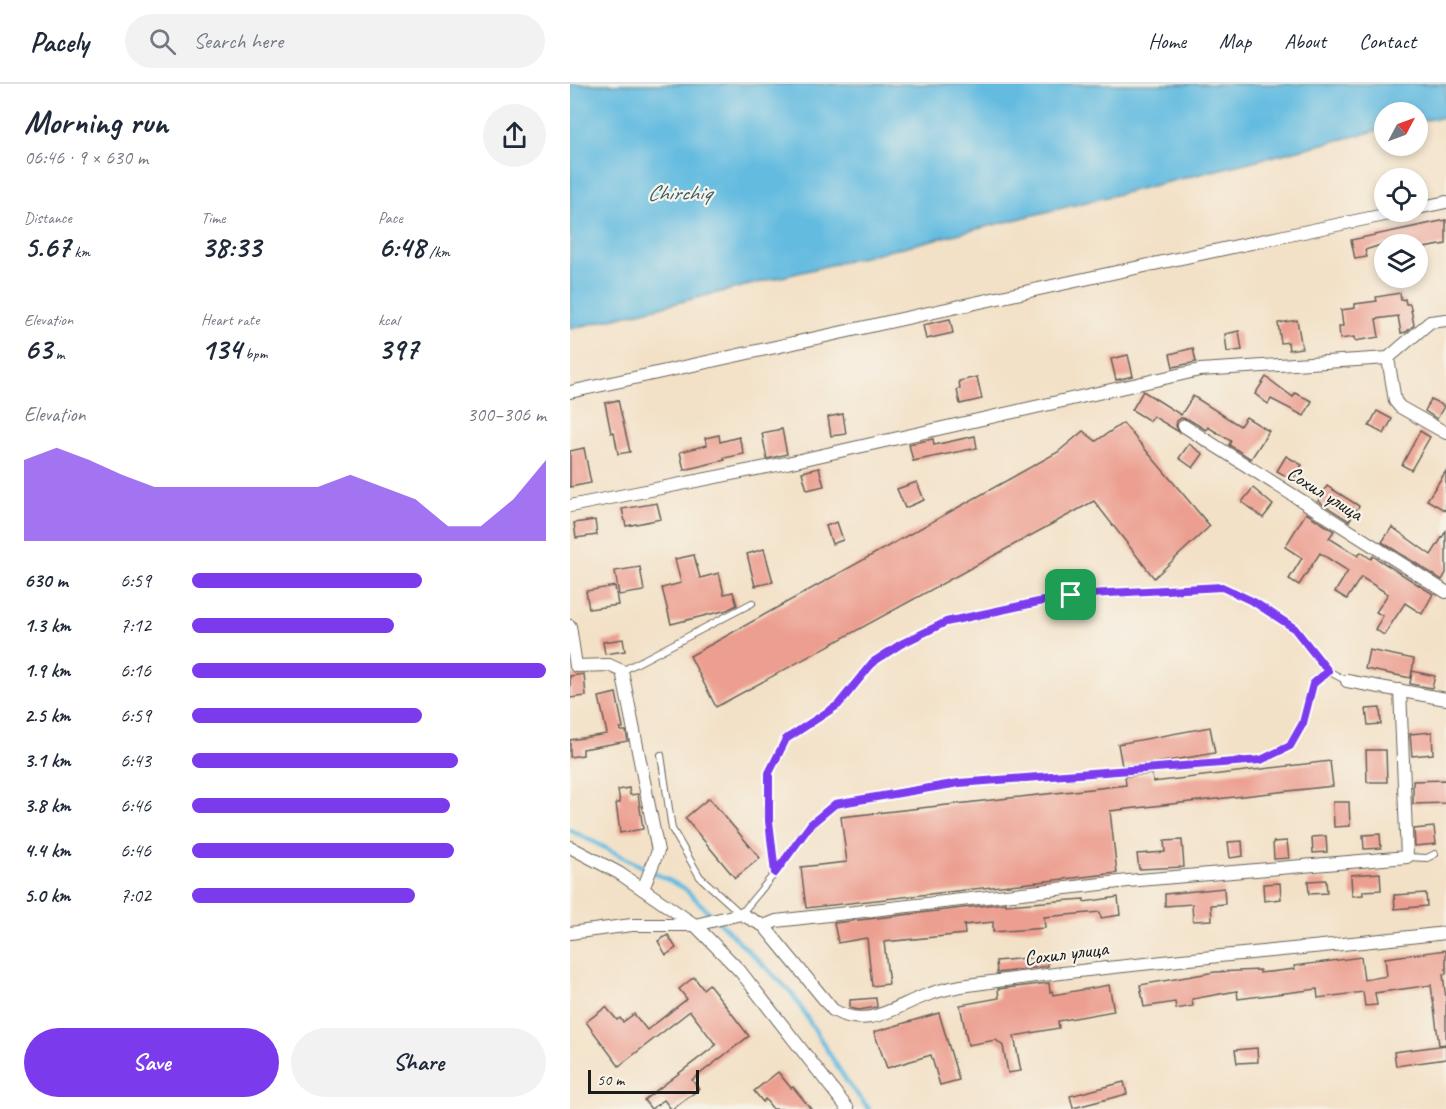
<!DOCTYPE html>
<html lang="en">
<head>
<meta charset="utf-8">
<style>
  :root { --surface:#fff; --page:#f2f2f3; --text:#1f2937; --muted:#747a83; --line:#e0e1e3; --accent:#7c3aed }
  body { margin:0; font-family:Caveat,sans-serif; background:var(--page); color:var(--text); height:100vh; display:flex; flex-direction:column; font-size:22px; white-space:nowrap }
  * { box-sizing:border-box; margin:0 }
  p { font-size:20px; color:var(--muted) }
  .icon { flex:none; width:33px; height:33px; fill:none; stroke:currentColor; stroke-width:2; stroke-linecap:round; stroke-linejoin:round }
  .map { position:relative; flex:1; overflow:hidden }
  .sheet { display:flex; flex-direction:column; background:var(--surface); width:570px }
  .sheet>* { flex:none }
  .needle { width:39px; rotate:49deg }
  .fabs { position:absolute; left:804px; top:18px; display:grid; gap:12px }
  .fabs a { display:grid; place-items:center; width:54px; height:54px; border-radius:50%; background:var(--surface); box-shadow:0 3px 9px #0003; font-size:30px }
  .scale { position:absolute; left:18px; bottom:15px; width:111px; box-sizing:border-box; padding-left:6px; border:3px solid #1c1c1c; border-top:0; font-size:16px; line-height:21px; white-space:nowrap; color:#1c1c1c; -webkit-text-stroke:4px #f7f3e8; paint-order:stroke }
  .pin { position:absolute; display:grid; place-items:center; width:51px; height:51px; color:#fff; margin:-26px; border-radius:12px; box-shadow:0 3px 9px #0006 }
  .round { display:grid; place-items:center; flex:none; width:63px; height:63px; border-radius:32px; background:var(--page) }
  .overview { display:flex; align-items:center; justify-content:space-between; height:102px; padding:0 24px }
  h1 { font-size:33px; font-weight:600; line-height:45px }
  .figures { display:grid; grid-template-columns:repeat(3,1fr); gap:9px; height:102px; padding:6px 24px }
  .figures div { display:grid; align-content:center }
  .figures b { font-size:30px; font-weight:600 }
  .figures small { font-size:16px; font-weight:400 }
  .figures p { font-size:16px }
  .chart { height:168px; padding:12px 24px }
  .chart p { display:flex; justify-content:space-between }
  .chart svg { width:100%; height:108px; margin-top:6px; fill:var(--accent); opacity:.7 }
  .cta { display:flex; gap:12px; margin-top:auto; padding:12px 24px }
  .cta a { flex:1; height:69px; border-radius:36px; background:var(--accent); color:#fff; font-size:24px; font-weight:600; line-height:69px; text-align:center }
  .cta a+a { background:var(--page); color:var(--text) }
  ul { padding:0 24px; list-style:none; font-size:20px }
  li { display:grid; grid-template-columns:96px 72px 1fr; align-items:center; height:45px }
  li i { height:15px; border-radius:8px; background:var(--accent) }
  header { display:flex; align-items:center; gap:36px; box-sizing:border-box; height:84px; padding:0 30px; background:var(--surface); border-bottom:2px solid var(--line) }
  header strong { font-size:28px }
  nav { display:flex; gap:33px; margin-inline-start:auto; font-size:21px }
  .search { width:420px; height:54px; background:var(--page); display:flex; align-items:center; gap:15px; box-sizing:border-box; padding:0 21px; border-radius:33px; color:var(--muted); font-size:22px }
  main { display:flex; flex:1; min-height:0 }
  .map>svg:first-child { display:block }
</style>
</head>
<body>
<header>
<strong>Pacely</strong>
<div class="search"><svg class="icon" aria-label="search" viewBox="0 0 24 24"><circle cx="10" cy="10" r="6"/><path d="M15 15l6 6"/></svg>Search here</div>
<nav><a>Home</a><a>Map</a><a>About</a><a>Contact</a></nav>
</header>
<main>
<section class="sheet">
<div class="overview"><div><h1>Morning run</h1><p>06:46 · 9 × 630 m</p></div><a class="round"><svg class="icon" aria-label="share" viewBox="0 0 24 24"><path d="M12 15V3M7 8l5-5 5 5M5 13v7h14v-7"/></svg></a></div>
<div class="figures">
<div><p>Distance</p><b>5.67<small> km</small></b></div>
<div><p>Time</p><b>38:33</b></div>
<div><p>Pace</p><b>6:48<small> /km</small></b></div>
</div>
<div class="figures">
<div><p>Elevation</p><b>63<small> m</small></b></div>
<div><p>Heart rate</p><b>134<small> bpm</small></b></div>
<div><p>kcal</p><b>397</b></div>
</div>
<div class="chart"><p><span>Elevation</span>300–306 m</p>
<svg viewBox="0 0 160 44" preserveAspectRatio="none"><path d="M0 44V11L10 6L20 11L30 17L40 22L50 22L60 22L70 22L80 22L90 22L100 17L110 22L120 27L130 38L140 38L150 27L160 11V44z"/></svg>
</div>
<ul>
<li><b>630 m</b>6:59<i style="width:65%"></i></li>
<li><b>1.3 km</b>7:12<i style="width:57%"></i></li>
<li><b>1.9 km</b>6:16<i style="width:100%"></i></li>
<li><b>2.5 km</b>6:59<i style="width:65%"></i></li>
<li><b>3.1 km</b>6:43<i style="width:75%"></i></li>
<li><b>3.8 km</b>6:46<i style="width:73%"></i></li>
<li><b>4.4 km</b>6:46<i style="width:74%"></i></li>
<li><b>5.0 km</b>7:02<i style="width:63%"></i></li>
</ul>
<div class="cta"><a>Save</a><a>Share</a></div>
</section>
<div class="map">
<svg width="876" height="1025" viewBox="0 0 876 1025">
  <rect width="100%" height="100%" fill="#f7f3e8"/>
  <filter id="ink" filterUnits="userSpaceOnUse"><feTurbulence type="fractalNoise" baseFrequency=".0167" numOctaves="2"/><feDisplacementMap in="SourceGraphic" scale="12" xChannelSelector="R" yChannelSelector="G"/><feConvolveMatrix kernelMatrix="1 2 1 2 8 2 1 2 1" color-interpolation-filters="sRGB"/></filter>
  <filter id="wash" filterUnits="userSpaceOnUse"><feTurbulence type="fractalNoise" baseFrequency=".008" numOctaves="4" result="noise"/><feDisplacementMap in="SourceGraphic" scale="24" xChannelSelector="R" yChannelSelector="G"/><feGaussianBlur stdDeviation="1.35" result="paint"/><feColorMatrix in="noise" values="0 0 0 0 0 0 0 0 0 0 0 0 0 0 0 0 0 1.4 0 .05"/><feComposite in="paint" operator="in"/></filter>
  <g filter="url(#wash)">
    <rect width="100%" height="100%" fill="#f3e1c7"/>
    <polygon fill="#63bbe0" stroke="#406c7e" stroke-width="1.5" points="0,0 876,0 876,33 848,37 848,28 814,28 814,45 0,245"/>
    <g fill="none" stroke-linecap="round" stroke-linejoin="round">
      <polyline stroke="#63bbe0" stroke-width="4.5" points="0,746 114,804 221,908 277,998 299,1025"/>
    </g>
    <g id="blocks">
      <g fill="#ec9f90">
        <polygon points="876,136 876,160 848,165 848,160 814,160 795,166 797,173 785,175 781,156"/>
        <polygon points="830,209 831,216 835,215 836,220 840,220 844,241 836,248 831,249 828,232 806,235 809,253 785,257 784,253 770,255 769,242 773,242 771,226 785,224 785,220 807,217 806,213"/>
        <polygon points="380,235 383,249 356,255 353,241"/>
        <polygon points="727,236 732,264 719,266 718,258 711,259 708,239"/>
        <polygon points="669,247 672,266 657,268 655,250"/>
        <polygon points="623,264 626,278 603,283 600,270"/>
        <polygon points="558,271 563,292 546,296 541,275"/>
        <polygon points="407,293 412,315 390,320 387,306 390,305 389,297"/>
        <polygon points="696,293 723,313 725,309 742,317 734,332 701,315 698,320 685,310"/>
        <polygon points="573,307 611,331 623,312 670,342 676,333 699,347 681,375 659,361 661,357 638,343 636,346 618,335 611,334 607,337 606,342 609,348 583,332 580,337 562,326"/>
        <polygon points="861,315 874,322 867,335 855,327"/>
        <polygon points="48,316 60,368 48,370 44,348 41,349 35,319"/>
        <polygon points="807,327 822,335 814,350 799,342"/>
        <polygon points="273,330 276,350 261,352 258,333"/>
        <polygon points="553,339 640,442 584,494 524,417 146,623 120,572 488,368 513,347 526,357"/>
        <polygon points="212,345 217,370 197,375 192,349"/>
        <polygon points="850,347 860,353 841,386 832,381"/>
        <polygon points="149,351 150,358 169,353 174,370 154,374 155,376 114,386 110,368 137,361 135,354"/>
        <polygon points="405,352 407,364 343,377 339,360 363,355 364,361"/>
        <polygon points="619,360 633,370 623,384 609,374"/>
        <polygon points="14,364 21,399 0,403 0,367"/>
        <polygon points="716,372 732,381 723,396 707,387"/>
        <polygon points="249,384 254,402 237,406 232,388"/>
        <polygon points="876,387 876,427 857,416"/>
        <polygon points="347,398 354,416 335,424 327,405"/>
        <polygon points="757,402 789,422 779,437 748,417"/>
        <polygon points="683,404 703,421 693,434 672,418"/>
        <polygon points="87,419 91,435 56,442 52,425"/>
        <polygon points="736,429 764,447 759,454 788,472 791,468 801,475 803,472 863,510 852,530 835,519 814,551 805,545 813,532 806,528 818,510 791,493 777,515 765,508 778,487 750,469 729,501 719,495 732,474 715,463"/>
        <polygon points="25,436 27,451 6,454 4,439"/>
        <polygon points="267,438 273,456 262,460 256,442"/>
        <polygon points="822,443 861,471 876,447 876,489 872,496 812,458"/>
        <polygon points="194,465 203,498 185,502 177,470"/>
        <polygon points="124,471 130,494 149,489 154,510 163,508 167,521 157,526 101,540 92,504 111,499 105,475"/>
        <polygon points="70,483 74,507 49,511 45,487"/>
        <polygon points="45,502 48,521 19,525 16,507"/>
        <polygon points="53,555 55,567 35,570 33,558"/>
        <polygon points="799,566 844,575 841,594 795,585"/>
        <polygon points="842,587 865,592 862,604 840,600"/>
        <polygon points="14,590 16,612 0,614 0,592"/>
        <polygon points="46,609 53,644 50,644 51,647 56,647 58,657 13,665 13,671 0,673 0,656 37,650 29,613"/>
        <polygon points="810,624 811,640 798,641 796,625"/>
        <polygon points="640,643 645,669 581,680 552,682 548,660"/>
        <polygon points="862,648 863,670 842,672 840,650"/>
        <polygon points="796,666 816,666 817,698 797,698"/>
        <polygon points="760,677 763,702 540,727 547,789 236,824 231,783 277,778 271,733 556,701 555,692 582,690 583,698"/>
        <polygon points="876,696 876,719 843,720 843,697"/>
        <polygon points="59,704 60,711 68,710 73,745 50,749 46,719 50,719 48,706"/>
        <polygon points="139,714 190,774 165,794 115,734"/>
        <polygon points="763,718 779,718 780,742 764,743"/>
        <polygon points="864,743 866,760 845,762 844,745"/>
        <polygon points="810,750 811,764 794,765 793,751"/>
        <polygon points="756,752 757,768 743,769 742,753"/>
        <polygon points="612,756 614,783 569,785 567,770 595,768 594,757"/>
        <polygon points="672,757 673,772 660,774 658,758"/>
        <polygon points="717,757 719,774 704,775 703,758"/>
        <polygon points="810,789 811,806 793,807 793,811 782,812 781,791"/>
        <polygon points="756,796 757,809 739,810 738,797"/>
        <polygon points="710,799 711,815 694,817 693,800"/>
        <polygon points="654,804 655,820 641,821 642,836 623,837 622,820 595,822 595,810"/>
        <polygon points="856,809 857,822 825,825 824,811"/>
        <polygon points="548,813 550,831 531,834 530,828 474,833 475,844 423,848 423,838 394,841 395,850 314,858 319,900 302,902 297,854 268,859 264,839 436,819 436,821 514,815 514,818"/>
        <polygon points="98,851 106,864 96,871 88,857"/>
        <polygon points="876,866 876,890 873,890 876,915 876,960 869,961 861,901 805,909 807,921 795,922 793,908 748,914 747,905 668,915 667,907 622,915 623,922 606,925 605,918 574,923 570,901 645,888 690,886 690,889 725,885 724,882 791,873 794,896 817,892 815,874"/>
        <polygon points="477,872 478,882 427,889 426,877"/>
        <polygon points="124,893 133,905 139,900 179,952 122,996 129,1005 103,1025 101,1025 94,1016 81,1025 74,1016 146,961 120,927 49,982 16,938 36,923 47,936 50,934 53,938 64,930 77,946 117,915 109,905"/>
        <polygon points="479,899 480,908 482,907 483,911 539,901 544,927 488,937 489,944 444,952 451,987 438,989 433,962 426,956 398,961 390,921 429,914 428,905"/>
        <polygon points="306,914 307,923 289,926 280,924 280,916"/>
        <polygon points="369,929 389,996 370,1001 361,971 317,984 304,948"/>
        <polygon points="876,961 876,975 826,982 824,968"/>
        <polygon points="687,964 688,978 667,979 665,966"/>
        <polygon points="208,988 221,1004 223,1003 241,1025 203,1025 195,1015 193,1018 184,1007"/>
        <polygon points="554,998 557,1010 503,1024 500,1012"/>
      </g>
    </g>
  </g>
  <g filter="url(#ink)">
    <use href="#blocks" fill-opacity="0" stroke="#676158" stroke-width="1.5"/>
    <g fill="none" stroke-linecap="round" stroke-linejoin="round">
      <g stroke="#676158" stroke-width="8">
        <g id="service">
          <polyline points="52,587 182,519"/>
          <polyline points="91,671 102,745 130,793 171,830 205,789 199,737 199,689 216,655 269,621 303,578 331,560 376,538 501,511 652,503 684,517 724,545 758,587 777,597"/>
          <polyline points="837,773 857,774 865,770"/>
          <polyline points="205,788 241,740 265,721 389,699 691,677 720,661 733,639 743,600 758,587"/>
        </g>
      </g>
      <g stroke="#676158" stroke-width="14">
        <g id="minor">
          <polyline points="848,124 876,118"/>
          <polyline points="818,274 825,317 830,323 876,349"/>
          <path d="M0,308c276,-60 552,-123 829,-180"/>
          <polyline points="614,342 876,508"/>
          <polyline points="0,422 217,379 630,286 818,274 860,238 876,236"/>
          <polyline points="0,542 6,582 39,581 52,587 88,767 73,805"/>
          <polyline points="777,597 876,615"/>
          <polyline points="0,763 49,789 125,841 170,887 278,1025"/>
          <polyline points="194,842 206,837 558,797 837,773 830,606"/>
          <path d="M0,849l62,-8h63l46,-11 23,12 69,84c36,20 60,-3 94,-15 15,-6 32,-9 48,-11 157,-22 314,-33 471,-51"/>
        </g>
      </g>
      <use href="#service" stroke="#fff" stroke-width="6"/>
      <use href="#minor" stroke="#fff" stroke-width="12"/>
    </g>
  </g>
  <g fill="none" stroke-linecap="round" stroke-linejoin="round" filter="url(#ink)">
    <g stroke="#fff" stroke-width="12">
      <polygon id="route" points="652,503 684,518 724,544 758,587 743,600 733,639 720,662 691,676 389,699 265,720 241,740 205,789 199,737 199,689 216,655 268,621 303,578 331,560 376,538 501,511"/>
    </g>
    <use href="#route" stroke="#7c3aed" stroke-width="8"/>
  </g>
  <g text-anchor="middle" stroke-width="4.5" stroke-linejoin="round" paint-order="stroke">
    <g font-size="21" fill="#1c1c1c" stroke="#f7f3e8">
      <text transform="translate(755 409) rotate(32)" y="7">Сохил улица</text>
      <text transform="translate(496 869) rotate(-7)" y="7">Сохил улица</text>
    </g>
    <g font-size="22" font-style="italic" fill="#385c6a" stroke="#f7f3e8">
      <text x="109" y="116">Chirchiq</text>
    </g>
  </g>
</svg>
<div class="fabs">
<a><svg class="needle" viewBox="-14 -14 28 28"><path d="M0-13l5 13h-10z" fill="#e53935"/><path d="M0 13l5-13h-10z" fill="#747a83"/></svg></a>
<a><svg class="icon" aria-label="locate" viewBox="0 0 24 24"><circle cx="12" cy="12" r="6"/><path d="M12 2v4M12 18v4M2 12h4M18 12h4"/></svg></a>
<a><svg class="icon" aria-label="layers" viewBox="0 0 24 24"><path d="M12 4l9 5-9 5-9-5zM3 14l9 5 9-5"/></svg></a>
</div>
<div class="scale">50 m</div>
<div class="pin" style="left:501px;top:511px;background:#1e9e55"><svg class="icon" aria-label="arrive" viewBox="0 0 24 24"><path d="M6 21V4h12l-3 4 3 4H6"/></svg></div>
</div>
</main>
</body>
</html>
